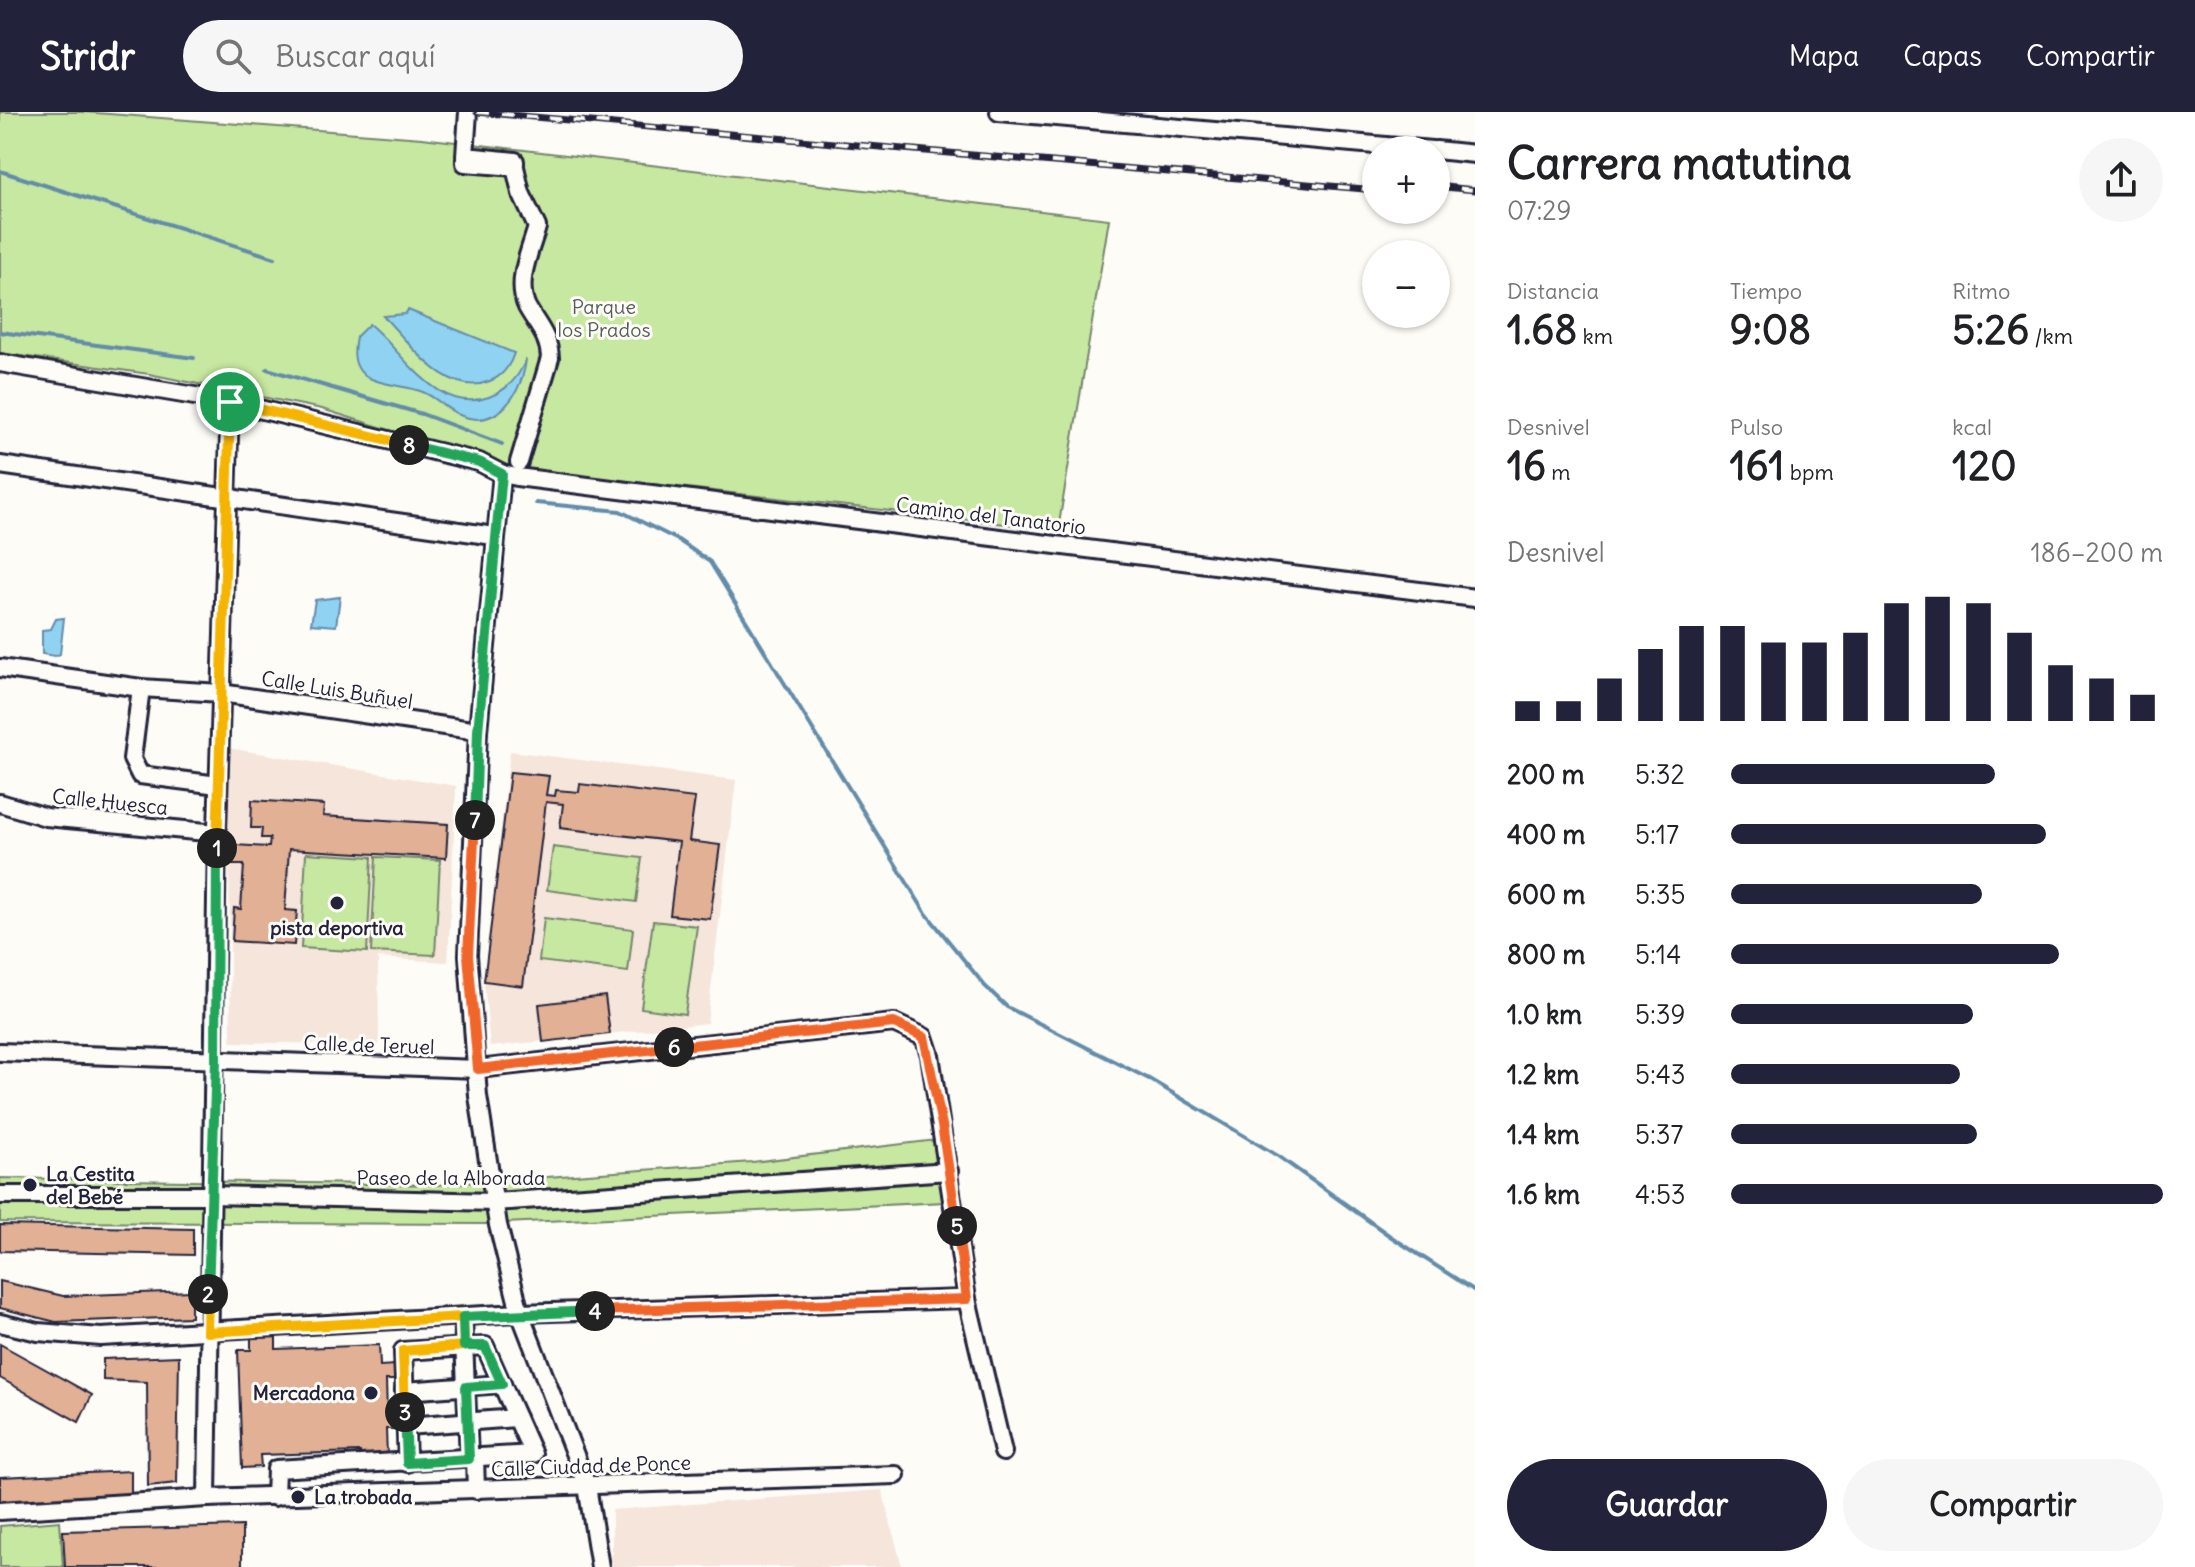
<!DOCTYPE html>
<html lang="es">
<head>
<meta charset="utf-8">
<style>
  :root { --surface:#fff; --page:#f6f6f6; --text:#202124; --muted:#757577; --accent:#22223b }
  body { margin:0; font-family:Delius,sans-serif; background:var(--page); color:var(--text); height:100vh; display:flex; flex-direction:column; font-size:30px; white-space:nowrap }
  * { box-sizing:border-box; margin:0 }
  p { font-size:26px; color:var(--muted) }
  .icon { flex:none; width:44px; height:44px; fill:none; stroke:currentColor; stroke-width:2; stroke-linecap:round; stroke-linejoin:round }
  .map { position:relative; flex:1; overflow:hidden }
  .side { display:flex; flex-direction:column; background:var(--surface); width:720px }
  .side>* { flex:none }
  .buttons { position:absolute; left:1362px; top:24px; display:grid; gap:16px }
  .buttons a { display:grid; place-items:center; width:88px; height:88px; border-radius:50%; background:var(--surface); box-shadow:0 2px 6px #0004; font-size:40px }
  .pin { position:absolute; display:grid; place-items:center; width:68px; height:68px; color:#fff; margin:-34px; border:4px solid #fff; border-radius:50%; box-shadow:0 2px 8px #0007 }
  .km { position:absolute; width:40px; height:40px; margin:-20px; border-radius:50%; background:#222; color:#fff; font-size:22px; line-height:40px; text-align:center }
  .round { display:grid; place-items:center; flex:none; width:84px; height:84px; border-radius:42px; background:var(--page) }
  .head { display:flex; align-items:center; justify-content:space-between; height:136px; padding:0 32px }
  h1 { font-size:44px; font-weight:700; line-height:60px }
  .figures { display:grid; grid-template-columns:repeat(3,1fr); gap:12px; height:136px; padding:8px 32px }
  .figures div { display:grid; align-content:center }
  .figures b { font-size:40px; font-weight:700 }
  .figures small { font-size:22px; font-weight:400 }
  .figures p { font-size:22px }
  .chart { height:224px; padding:16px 32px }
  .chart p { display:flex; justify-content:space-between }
  .chart svg { width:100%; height:144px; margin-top:8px; stroke:var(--accent); stroke-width:6 }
  .action { display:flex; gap:16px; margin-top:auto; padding:16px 32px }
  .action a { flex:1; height:92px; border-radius:48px; background:var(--accent); color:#fff; font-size:32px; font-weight:700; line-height:92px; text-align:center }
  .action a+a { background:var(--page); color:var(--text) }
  ul { padding:0 32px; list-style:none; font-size:26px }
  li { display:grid; grid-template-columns:128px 96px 1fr; align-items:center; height:60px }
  li i { height:20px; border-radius:10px; background:var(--accent) }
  header { display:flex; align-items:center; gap:48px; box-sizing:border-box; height:112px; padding:0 40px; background:var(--accent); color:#fff }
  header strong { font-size:38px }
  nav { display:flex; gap:44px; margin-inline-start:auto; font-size:28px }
  .search { width:560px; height:72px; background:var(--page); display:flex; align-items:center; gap:20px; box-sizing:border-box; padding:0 28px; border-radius:44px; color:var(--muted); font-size:30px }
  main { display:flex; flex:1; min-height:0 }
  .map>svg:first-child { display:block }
</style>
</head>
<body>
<header>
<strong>Stridr</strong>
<div class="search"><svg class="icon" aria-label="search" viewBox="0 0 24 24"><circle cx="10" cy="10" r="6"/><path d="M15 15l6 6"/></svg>Buscar aquí</div>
<nav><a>Mapa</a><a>Capas</a><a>Compartir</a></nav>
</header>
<main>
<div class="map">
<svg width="1475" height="1455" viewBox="0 0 1475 1455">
  <rect width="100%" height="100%" fill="#fdfcf7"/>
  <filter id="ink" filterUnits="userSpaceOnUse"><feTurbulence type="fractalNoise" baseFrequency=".0125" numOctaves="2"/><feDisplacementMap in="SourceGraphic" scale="16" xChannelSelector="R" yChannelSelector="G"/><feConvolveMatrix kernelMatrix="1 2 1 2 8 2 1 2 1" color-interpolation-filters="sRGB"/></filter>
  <g filter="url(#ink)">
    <g fill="#f5e5da">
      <polygon points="228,636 456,674 448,850 378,846 379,933 231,930"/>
      <polygon points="510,639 736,668 707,911 490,935 484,869"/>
      <polygon points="882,1378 902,1455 612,1455 612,1398"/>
    </g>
    <g fill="#c7e8a0" stroke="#74856e" stroke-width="2">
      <polygon points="0,0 83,0 422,26 1109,107 1058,418 512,356 322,297 149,262 0,241"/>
      <polygon points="553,735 642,746 636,790 547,778"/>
      <polygon points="306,741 372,745 367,840 301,836"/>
      <polygon points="376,745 440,748 435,843 371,840"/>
      <polygon points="544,806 633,817 628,860 539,849"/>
      <polygon points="653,809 697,814 685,902 641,896"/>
      <polygon points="936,1028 945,1090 485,1112 0,1110 0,1066 436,1073 752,1050"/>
      <polygon points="60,1409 63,1455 0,1455 0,1414"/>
    </g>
    <g fill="#90d2f2" stroke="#648ca9" stroke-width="2">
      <path d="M408,198l106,43c-4,13 -11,23 -24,28 -43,18 -80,-38 -107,-65l22,-2z"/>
      <path d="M369,212c34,27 68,92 120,73 19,-7 30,-20 37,-38 -3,32 -27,71 -64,57 -16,-6 -26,-20 -42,-25 -17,-6 -47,-6 -59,-19 -9,-10 -7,-23 -5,-35z"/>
      <polygon points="340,485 336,514 311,512 315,488"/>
      <polygon points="64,506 60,542 55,544 42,542 42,518 51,517 56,507"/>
    </g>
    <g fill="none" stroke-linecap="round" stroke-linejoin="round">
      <g stroke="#648ca9" stroke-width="4">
        <polyline points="0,59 275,146"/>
        <polyline points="0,220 194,246"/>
        <polyline points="267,257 422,302 502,332"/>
        <polyline points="536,391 620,399 678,428 710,450 925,800 985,874 1007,895 1149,967 1278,1044 1390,1124 1475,1179"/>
      </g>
    </g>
    <g fill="#e2b095" stroke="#22223b" stroke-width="2">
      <polygon points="510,660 549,664 546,683 555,684 556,678 579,680 580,672 695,686 689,729 720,733 710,807 670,803 679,730 560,716 563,692 546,690 523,874 484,869"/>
      <polygon points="252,688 324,693 323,704 448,712 446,746 289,737 285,798 297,799 294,833 232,829 234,796 241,797 244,753 233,753 234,733 269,735 270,726 261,726 262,716 251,716"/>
      <polygon points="605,884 610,922 543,930 539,892"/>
      <polygon points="0,1113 193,1117 193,1143 0,1139"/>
      <polygon points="0,1169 63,1184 191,1179 191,1205 56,1210 0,1196"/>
      <polygon points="276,1225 276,1237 379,1233 380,1254 395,1253 395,1268 386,1268 387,1303 396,1303 396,1317 386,1317 387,1344 360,1345 360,1340 260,1343 261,1355 242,1356 238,1238 251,1238 251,1226"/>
      <polygon points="0,1232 92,1283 79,1310 0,1266"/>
      <polygon points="179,1244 177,1371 148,1374 147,1270 103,1268 103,1247"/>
      <polygon points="131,1359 131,1385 0,1392 0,1365"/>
      <polygon points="242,1414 242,1455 65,1455 63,1419"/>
    </g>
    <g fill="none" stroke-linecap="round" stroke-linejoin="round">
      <g stroke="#22223b" stroke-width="22">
        <g id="minor">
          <path d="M468,0l-3,44 50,5v3l-50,-5v4l50,4 6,26 16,34c-7,25 -22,55 -10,80 10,18 22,29 23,51l-31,104"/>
          <polyline points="999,0 1432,38"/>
          <polyline points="1436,38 1475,42"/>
          <polyline points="0,251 230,290 479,350 502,362 517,365 1475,486"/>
          <polyline points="0,353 494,424"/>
          <polyline points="502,362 478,619 468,843 478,984 498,1113 520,1201 587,1374 600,1455"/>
          <polyline points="0,556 141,576 221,581 478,619"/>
          <polyline points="141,576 132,647 140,663 218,673"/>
          <polyline points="0,691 46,705 217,721"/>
          <polyline points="0,940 478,957 894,911 924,925 930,943 967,1187 1003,1340"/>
          <polyline points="0,1083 211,1083 494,1090 949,1059"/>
          <polyline points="463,1205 469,1347"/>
          <polyline points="0,1211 38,1220 101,1225 520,1201 967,1187"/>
          <polyline points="404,1279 502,1272"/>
          <polyline points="406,1314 517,1306"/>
          <polyline points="475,1346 476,1378"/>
          <polyline points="275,1385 276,1357 533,1342 485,1234 403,1239 407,1351"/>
          <polyline points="207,1386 217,721 230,290"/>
          <polyline points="0,1399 207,1386 896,1363"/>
        </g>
      </g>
      <use href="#minor" stroke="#fdfcf7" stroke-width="16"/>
      <g stroke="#22223b" stroke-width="7">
        <g id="rail">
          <polyline points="477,0 1376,78"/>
          <polyline points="1436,74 1475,78"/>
        </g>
      </g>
      <use href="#rail" stroke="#fdfcf7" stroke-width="4" stroke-dasharray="12" stroke-linecap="butt"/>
    </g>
  </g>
  <g fill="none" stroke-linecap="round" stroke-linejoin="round" filter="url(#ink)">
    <g stroke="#fff" stroke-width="16">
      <polyline id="split-1" points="217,736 230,290"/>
    </g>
    <g stroke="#fff" stroke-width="16">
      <polyline id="split-2" points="208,1182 216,948 217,736"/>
    </g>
    <g stroke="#fff" stroke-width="16">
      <polyline id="split-3" points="208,1182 207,1220 463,1205 464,1234 403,1239 405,1300"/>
    </g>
    <g stroke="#fff" stroke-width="16">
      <polyline id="split-4" points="405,1300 407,1351 469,1347 466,1275 502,1272 485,1234 464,1234 463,1205 595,1199"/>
    </g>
    <g stroke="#fff" stroke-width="16">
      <polyline id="split-5" points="595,1199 967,1187 957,1114"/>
    </g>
    <g stroke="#fff" stroke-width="16">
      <polyline id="split-6" points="674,935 894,911 924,925 942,1013 957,1114"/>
    </g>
    <g stroke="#fff" stroke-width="16">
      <polyline id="split-7" points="475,708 468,843 478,957 674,935"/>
    </g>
    <g stroke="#fff" stroke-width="16">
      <polyline id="split-8" points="409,333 479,350 502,362 478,619 475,708"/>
    </g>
    <g stroke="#fff" stroke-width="16">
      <polyline id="split-9" points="230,290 409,333"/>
    </g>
    <use href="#split-1" stroke="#f5b400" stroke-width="10"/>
    <use href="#split-2" stroke="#22a559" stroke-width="10"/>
    <use href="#split-3" stroke="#f5b400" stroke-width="10"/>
    <use href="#split-4" stroke="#22a559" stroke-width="10"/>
    <use href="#split-5" stroke="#f0652b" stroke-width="10"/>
    <use href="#split-6" stroke="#f0652b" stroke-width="10"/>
    <use href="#split-7" stroke="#f0652b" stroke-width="10"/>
    <use href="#split-8" stroke="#22a559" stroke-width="10"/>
    <use href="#split-9" stroke="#f5b400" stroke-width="10"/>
  </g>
  <g fill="#22223b" stroke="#fdfcf7" stroke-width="3">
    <circle cx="337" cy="791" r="8"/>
    <circle cx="30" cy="1073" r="8"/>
    <circle cx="371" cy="1281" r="8"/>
    <circle cx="298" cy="1385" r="8"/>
  </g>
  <g text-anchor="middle" stroke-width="6" stroke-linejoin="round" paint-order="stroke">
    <g font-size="20" fill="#545d59" stroke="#fdfcf7">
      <text x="604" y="202">Parque<tspan x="604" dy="23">los Prados</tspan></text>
    </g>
    <g font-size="20" fill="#22223b" stroke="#fdfcf7">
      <text transform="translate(991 404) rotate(7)" y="7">Camino del Tanatorio</text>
      <text transform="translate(337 578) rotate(9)" y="7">Calle Luis Buñuel</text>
      <text transform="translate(110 690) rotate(6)" y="7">Calle Huesca</text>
      <text transform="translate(369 933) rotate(2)" y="7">Calle de Teruel</text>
      <text x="451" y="1073">Paseo de la Alborada</text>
      <text transform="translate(591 1354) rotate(-2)" y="7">Calle Ciudad de Ponce</text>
    </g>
    <g font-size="20" font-weight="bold" fill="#22223b" stroke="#fdfcf7" text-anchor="start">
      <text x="337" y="823" text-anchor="middle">pista deportiva</text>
      <text x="46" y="1069">La Cestita<tspan x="46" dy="23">del Bebé</tspan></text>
      <text x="355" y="1288" text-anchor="end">Mercadona</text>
      <text x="314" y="1392">La trobada</text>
    </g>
  </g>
</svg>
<div class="buttons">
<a>+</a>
<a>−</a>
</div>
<div class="pin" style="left:230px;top:290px;background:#1e9e55"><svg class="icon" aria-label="arrive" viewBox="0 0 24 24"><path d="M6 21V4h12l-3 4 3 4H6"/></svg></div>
<b class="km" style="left:217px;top:736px">1</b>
<b class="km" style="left:208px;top:1182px">2</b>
<b class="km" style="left:405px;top:1300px">3</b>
<b class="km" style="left:595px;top:1199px">4</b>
<b class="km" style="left:957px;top:1114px">5</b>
<b class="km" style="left:674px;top:935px">6</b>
<b class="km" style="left:475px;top:708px">7</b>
<b class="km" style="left:409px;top:333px">8</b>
</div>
<section class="side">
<div class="head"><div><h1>Carrera matutina</h1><p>07:29</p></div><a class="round"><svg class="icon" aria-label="share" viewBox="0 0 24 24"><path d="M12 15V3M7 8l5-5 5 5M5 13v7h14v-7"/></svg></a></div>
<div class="figures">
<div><p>Distancia</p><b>1.68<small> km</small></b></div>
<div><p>Tiempo</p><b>9:08</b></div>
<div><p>Ritmo</p><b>5:26<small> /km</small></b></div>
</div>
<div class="figures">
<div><p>Desnivel</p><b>16<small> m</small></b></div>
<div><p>Pulso</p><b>161<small> bpm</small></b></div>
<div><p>kcal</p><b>120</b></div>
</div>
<div class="chart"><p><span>Desnivel</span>186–200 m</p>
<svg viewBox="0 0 160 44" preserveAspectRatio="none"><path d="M5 44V38M15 44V38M25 44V31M35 44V22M45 44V15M55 44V15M65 44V20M75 44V20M85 44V17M95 44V8M105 44V6M115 44V8M125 44V17M135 44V27M145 44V31M155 44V36"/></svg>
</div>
<ul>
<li><b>200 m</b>5:32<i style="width:61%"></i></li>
<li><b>400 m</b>5:17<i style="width:73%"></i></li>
<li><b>600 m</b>5:35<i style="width:58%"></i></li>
<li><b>800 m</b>5:14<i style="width:76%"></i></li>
<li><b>1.0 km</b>5:39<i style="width:56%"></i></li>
<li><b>1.2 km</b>5:43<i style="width:53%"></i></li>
<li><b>1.4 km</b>5:37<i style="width:57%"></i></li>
<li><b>1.6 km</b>4:53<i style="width:100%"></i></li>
</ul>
<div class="action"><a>Guardar</a><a>Compartir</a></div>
</section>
</main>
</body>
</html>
